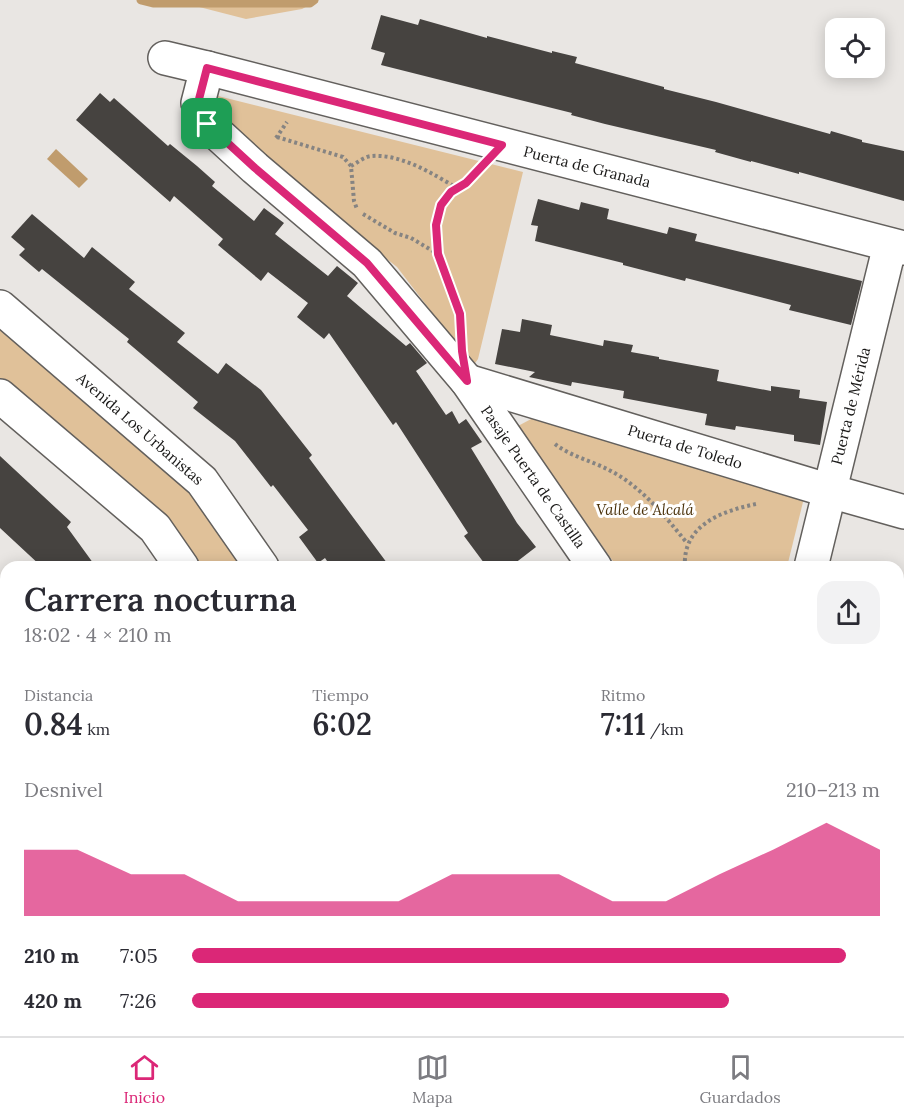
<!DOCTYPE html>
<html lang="es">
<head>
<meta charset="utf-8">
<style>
  :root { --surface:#fff; --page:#f2f2f3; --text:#2b2b33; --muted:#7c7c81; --line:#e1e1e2; --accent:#db2777 }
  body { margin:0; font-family:Lora,serif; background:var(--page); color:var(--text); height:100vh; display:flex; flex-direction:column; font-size:22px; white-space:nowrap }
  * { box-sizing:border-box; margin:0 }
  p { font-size:20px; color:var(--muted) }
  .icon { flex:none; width:33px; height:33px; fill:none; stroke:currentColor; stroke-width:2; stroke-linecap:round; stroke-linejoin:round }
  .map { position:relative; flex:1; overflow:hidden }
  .side { position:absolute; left:0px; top:561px; width:904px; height:476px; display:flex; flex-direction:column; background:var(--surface); border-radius:18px 18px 0 0; box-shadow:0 3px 15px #0003 }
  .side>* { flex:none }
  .controls { position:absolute; left:825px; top:18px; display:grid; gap:12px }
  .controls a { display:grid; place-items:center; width:60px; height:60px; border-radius:12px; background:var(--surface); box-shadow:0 3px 15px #0003; font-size:30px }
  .pin { position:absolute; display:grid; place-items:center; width:51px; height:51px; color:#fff; margin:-26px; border-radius:12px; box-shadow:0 3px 9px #0006 }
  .round { display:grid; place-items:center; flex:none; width:63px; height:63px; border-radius:18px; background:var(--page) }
  .head { display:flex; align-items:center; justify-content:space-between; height:102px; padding:0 24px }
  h1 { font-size:33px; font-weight:600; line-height:45px }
  .metrics { display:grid; grid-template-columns:repeat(3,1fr); gap:9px; height:102px; padding:6px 24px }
  .metrics div { display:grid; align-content:center }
  .metrics b { font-size:30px; font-weight:600 }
  .metrics small { font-size:16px; font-weight:400 }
  .metrics p { font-size:16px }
  .chart { height:168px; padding:12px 24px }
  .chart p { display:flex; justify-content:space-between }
  .chart svg { width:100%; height:108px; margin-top:6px; fill:var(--accent); opacity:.7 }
  ul { padding:0 24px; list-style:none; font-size:20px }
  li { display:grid; grid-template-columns:96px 72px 1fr; align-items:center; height:45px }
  li i { height:15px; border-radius:8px; background:var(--accent) }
  .menu { display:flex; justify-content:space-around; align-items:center; height:84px; border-top:2px solid var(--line); background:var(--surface); font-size:16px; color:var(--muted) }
  .menu a { display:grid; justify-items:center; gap:3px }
  .menu .active { color:var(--accent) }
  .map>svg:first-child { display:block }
</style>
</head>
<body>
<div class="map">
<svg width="904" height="1036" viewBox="0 0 904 1036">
  <rect width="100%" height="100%" fill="#e9e6e3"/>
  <g fill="#e0c199">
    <polygon points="172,0 319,0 302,9 246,19"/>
    <polygon points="218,96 523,172 478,359 473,366 397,267 262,160 208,101"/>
    <polygon points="0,328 193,495 243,567 195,567 0,382"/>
    <polygon points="533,418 804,498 787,567 617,567 518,426"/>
    <polygon points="518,1031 564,1031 567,1036 519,1036"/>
  </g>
  <polygon fill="#c09c6d" points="56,149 88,179 79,188 47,159"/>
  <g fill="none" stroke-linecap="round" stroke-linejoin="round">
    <polyline stroke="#c09c6d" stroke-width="9" points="141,0 153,3 310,3 314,0"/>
  </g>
  <g fill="#464340">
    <polygon points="381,15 418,25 420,19 487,38 487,36 552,53 552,51 577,57 575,63 664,87 664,89 716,102 830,134 831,131 862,140 862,142 904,151 904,201 799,172 799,174 751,161 751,162 715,152 716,150 605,124 571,115 572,113 381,65 385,53 371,49"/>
    <polygon points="100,93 110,102 114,98 168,146 170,144 197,166 215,182 212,186 254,221 264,208 284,223 275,234 328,276 337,266 358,283 347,296 406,346 410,343 427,363 416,371 446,415 452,411 459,424 466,419 482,442 471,448 517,523 536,547 510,567 487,567 464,536 468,533 396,422 393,425 329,333 324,339 297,317 308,303 268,272 261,281 218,245 223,239 174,196 170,202 76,120"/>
    <polygon points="538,199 579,210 581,202 609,209 607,219 667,234 669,227 697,234 695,241 862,281 851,325 789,310 791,305 686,278 685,281 623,265 623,263 535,241 538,226 531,225"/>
    <polygon points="32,214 84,258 92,247 135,282 129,289 185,333 177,342 218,374 226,363 261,390 312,455 309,458 390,567 331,567 325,558 318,563 299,537 308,530 273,485 271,487 235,441 193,408 198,402 127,342 129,339 42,269 39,272 19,255 25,249 11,237"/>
    <polygon points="522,319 552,325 550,335 603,346 604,340 633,345 631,352 659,357 659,359 719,370 717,381 771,391 771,386 800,390 799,398 827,402 820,445 794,441 794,435 736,426 735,430 705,425 707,414 623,398 624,391 572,382 571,386 529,377 535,372 495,364 502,329 520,332"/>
    <polygon points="0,456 71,522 67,527 96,567 42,567 0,528"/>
  </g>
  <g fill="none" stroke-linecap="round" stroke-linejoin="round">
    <g stroke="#63605d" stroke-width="36">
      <g id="street">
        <polyline points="165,58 207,68 904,248"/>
        <polyline points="207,68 198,103 207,124 255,168 367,263 467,381 595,567"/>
        <polyline points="0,307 202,481 262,567"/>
        <polyline points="467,381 830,491 904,512"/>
        <polyline points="0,396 155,528 182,567"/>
        <polyline points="811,567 890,245"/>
        <polyline points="0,771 6,780"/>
        <polyline points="182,1030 186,1036"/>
        <polyline points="505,1030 507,1036"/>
        <polyline points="580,1030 583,1036"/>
      </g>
    </g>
    <g stroke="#868482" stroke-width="4" stroke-dasharray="3 3" stroke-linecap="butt">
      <polyline points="277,137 343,157 351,166 354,201 357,209"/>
      <polyline points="276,138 287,122"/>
      <path d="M351,166c6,-3 14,-10 21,-10 30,-2 61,18 85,32"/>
      <polyline points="363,214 395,233 411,238 438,254"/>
      <path d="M460,320v-6c-9,-28 -37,-85 -17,-112 9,-13 23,-19 34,-31"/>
      <path d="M555,444c15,12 37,17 54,26 33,17 55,45 78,73"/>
      <path d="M685,567c-3,-42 37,-56 71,-63"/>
    </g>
    <use href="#street" stroke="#fff" stroke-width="33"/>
  </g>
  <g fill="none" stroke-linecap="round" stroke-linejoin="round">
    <g stroke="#fff" stroke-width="12">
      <polygon id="route" points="207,68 502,145 466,183 451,192 441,205 436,225 438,254 460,314 462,351 467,381 367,263 255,168 207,124 198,103"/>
    </g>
    <use href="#route" stroke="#db2777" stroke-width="8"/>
  </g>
  <g text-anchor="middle" stroke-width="6" stroke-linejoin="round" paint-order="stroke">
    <g font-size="15" fill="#191817" stroke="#fff">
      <text transform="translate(587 167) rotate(14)" y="5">Puerta de Granada</text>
      <text transform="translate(851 406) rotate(-76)" y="5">Puerta de Mérida</text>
      <text transform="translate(140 429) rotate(41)" y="5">Avenida Los Urbanistas</text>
      <text transform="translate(685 447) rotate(17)" y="5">Puerta de Toledo</text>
      <text transform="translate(533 477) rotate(55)" y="5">Pasaje Puerta de Castilla</text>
    </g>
    <g font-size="15" font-style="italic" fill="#4a310a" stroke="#fff">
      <text x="645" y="515">Valle de Alcalá</text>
    </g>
  </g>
</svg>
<div class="controls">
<a><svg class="icon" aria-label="locate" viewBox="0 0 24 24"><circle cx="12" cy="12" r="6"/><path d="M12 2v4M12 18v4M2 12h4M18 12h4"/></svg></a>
</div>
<div class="pin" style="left:207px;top:124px;background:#1e9e55"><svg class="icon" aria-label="arrive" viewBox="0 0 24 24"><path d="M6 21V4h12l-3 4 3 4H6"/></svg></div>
<section class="side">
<div class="head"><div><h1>Carrera nocturna</h1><p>18:02 · 4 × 210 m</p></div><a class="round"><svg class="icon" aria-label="share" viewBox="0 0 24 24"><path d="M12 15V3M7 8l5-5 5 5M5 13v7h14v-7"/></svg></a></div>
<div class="metrics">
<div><p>Distancia</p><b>0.84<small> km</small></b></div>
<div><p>Tiempo</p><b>6:02</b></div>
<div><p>Ritmo</p><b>7:11<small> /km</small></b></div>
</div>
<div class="chart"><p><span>Desnivel</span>210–213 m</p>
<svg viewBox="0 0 160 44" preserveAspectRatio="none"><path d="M0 44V17L10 17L20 27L30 27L40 38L50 38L60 38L70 38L80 27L90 27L100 27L110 38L120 38L130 27L140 17L150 6L160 17V44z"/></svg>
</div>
<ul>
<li><b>210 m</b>7:05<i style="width:95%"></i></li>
<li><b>420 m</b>7:26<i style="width:78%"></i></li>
</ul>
</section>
</div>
<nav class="menu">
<a class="active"><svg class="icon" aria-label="home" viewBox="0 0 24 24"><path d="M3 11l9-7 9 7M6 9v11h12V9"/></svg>Inicio</a>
<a><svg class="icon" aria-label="map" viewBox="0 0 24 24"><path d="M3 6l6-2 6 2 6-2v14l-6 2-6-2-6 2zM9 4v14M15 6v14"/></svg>Mapa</a>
<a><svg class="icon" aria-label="saved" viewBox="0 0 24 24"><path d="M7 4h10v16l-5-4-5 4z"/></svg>Guardados</a>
</nav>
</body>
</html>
